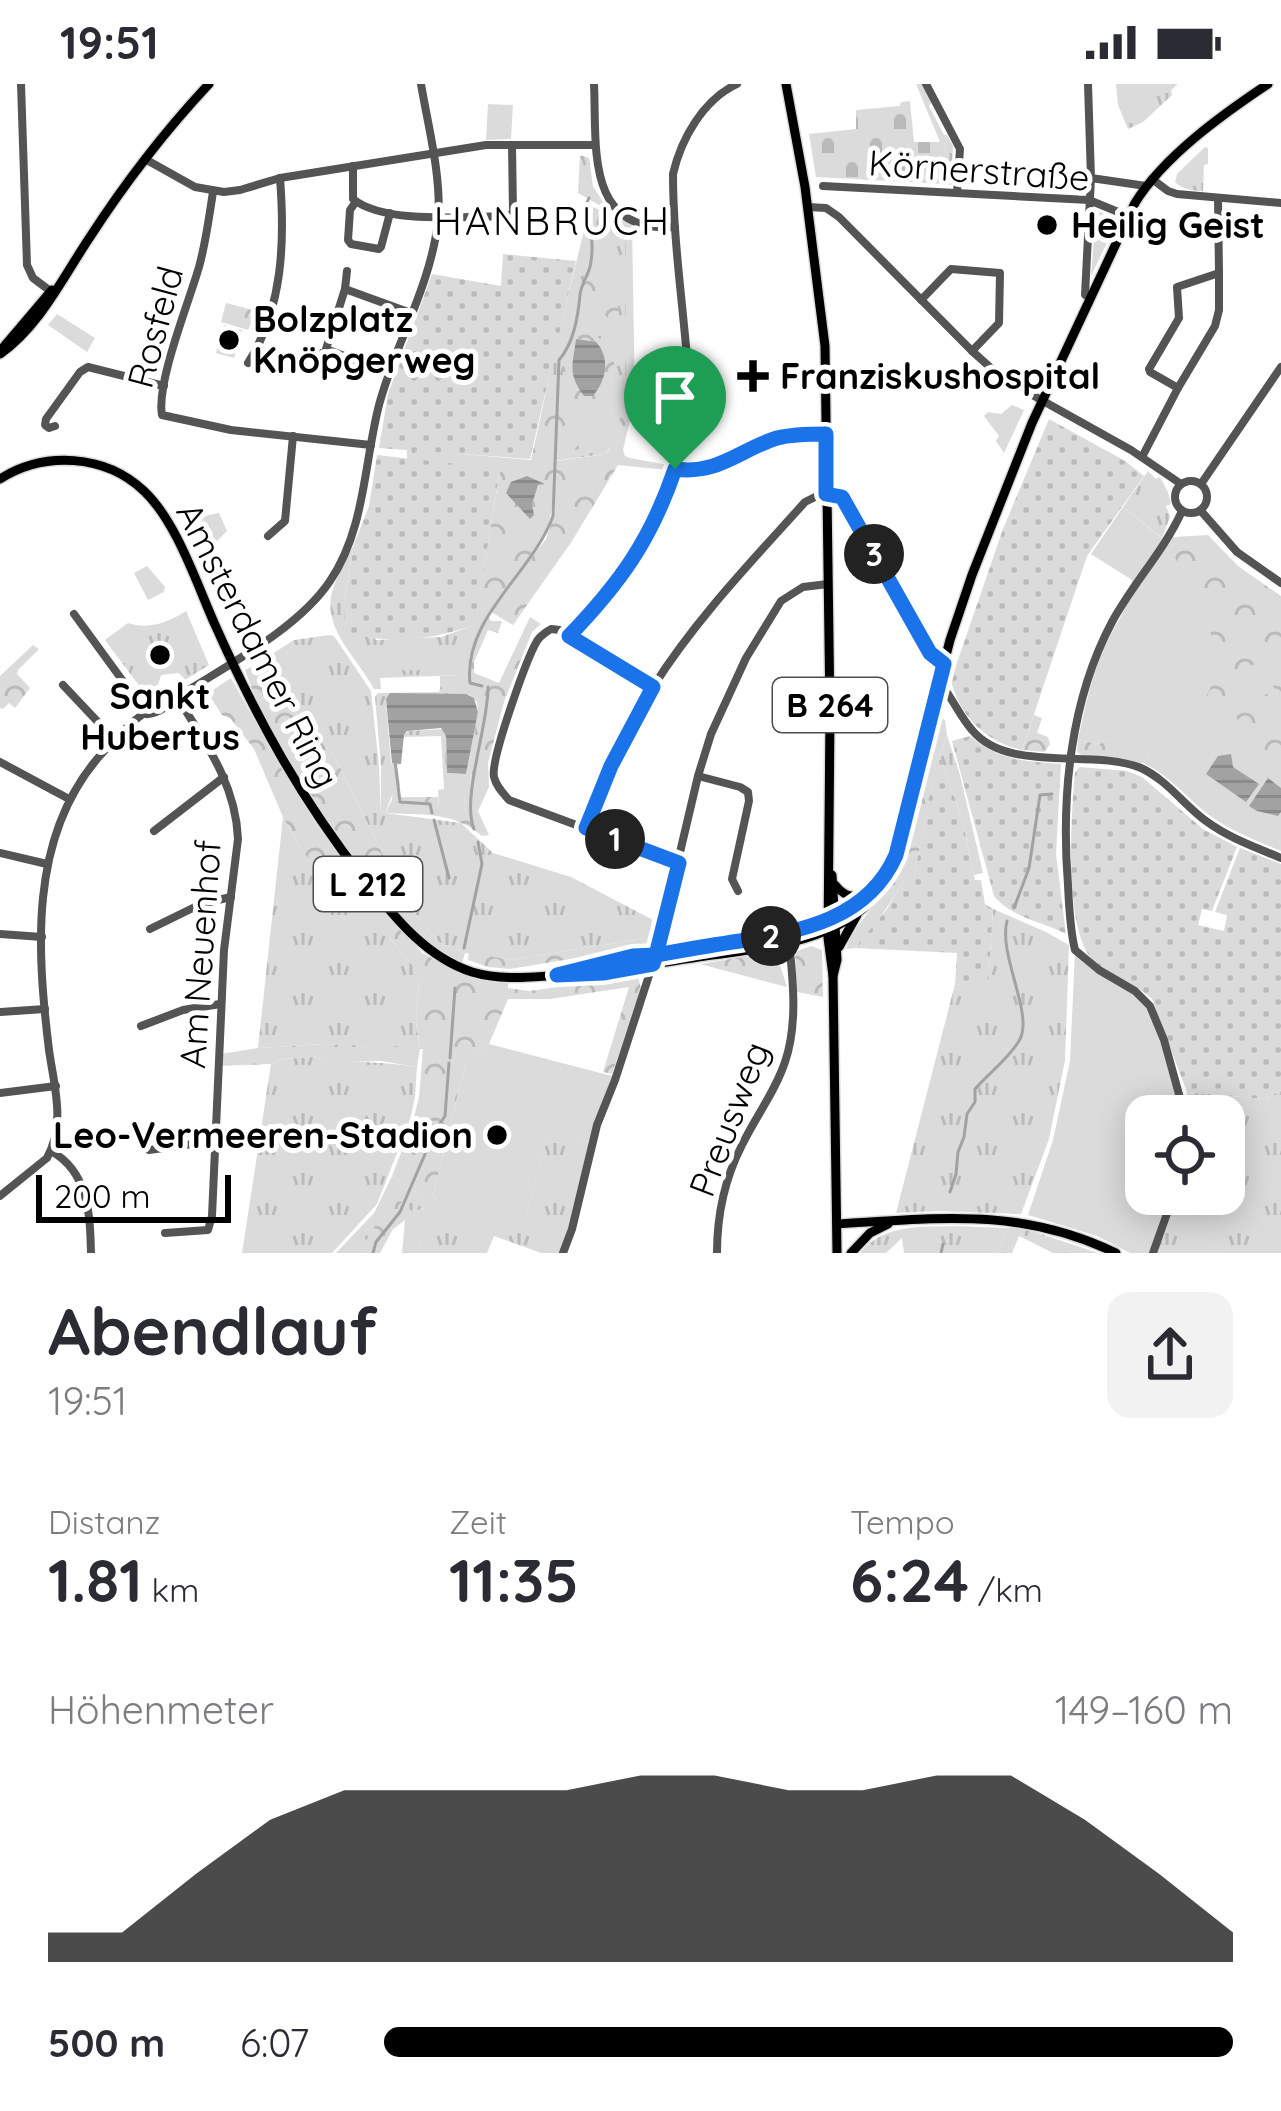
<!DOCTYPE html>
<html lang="de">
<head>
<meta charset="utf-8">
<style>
  :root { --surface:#fff; --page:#f2f2f3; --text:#2b2b33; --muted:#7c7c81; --accent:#000 }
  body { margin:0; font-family:Quicksand,sans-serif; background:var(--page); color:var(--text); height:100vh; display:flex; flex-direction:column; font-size:45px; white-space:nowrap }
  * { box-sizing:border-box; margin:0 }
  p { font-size:39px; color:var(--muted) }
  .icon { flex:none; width:66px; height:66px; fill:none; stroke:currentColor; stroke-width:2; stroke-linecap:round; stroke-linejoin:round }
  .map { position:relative; height:1169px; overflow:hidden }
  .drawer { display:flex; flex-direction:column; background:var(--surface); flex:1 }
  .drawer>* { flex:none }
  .tools { position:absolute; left:1125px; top:1011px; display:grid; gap:24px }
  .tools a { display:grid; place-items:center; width:120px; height:120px; border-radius:24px; background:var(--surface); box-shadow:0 6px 30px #0003; font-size:60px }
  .scale { position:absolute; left:36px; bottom:30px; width:195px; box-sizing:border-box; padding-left:12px; border:6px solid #000; border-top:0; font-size:33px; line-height:42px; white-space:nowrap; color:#000; -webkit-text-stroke:9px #fff; paint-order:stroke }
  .pin { position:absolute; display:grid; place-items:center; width:102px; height:102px; color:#fff; margin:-123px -51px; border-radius:50% 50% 50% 0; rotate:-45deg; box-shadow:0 0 12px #0007 }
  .pin .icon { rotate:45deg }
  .km { position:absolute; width:60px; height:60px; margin:-30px; border-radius:50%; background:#222; color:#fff; font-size:33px; line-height:60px; text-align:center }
  .round { display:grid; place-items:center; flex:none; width:126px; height:126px; border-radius:24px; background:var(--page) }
  .summary { display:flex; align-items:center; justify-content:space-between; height:204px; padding:0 48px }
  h1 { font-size:66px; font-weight:800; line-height:90px }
  .figures { display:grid; grid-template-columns:repeat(3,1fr); gap:18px; height:204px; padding:12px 48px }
  .figures div { display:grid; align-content:center }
  .figures b { font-size:60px; font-weight:800 }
  .figures small { font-size:33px; font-weight:400 }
  .figures p { font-size:33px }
  .chart { height:336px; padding:24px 48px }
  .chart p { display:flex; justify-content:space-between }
  .chart svg { width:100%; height:216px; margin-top:12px; fill:var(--accent); opacity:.7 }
  ul { padding:0 48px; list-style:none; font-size:39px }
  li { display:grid; grid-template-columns:192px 144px 1fr; align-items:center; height:90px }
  li i { height:30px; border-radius:15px; background:var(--accent) }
  .status { display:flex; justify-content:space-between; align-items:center; height:84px; padding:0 60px; background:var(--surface); direction:ltr }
  .status svg { height:33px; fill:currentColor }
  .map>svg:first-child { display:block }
</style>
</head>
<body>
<div class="status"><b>19:51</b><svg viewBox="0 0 49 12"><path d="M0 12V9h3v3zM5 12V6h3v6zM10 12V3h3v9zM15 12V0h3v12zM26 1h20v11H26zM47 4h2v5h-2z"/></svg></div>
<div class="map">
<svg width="1281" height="1169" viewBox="0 0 1281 1169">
  <defs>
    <pattern id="grass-tufts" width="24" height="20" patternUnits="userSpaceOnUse" patternTransform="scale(3)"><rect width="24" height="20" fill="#dbdbdb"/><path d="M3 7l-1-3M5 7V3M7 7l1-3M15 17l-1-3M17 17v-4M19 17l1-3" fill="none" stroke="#bababa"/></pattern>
    <pattern id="forest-crowns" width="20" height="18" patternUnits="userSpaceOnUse" patternTransform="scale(3)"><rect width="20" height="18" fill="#dbdbdb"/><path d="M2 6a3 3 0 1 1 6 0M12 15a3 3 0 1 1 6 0" fill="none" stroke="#bababa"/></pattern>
    <pattern id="cemetery-stones" width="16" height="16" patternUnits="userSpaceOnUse" patternTransform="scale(3)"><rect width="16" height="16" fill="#dbdbdb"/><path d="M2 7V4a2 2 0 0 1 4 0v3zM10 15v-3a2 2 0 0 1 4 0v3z" fill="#bababa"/></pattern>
    <pattern id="garden-dots" width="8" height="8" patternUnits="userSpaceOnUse" patternTransform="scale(3)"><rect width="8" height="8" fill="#dbdbdb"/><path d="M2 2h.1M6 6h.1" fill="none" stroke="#bababa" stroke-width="1.8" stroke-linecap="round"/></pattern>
    <pattern id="water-rules" width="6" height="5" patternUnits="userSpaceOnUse" patternTransform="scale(3)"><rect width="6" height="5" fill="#a2a2a2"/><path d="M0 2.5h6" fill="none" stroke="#8a8a8a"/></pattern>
  </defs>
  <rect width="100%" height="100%" fill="#fff"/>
  <g fill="url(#grass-tufts)">
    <polygon points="916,0 922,0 932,18 929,22 944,51 947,51 953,62 951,101 943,100 946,59 940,58"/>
    <polygon points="1116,0 1178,0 1171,6 1172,11 1143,38 1128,45 1118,21"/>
    <path d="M1205,63l3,1v16l-4,1 -1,26c-11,0 -21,-2 -28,-9l2,-8z"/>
    <polygon points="580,71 589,74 593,102 608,126 578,109"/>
    <polygon points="590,122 626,136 626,316 612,361 605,370 531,380 554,269"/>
    <polygon points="1096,126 1114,135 1116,140 1091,192"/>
    <polygon points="1148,387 1156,395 1160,393 1168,408 1171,420 1166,422 1170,433 1162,454 1123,423"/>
    <path d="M354,460l-10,57 32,39 65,-3 34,-12 -7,42 -6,8 -82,3 1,11h-7c-15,-29 -49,-57 -43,-93 4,-18 16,-36 23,-52z"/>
    <path d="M186,527l23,54 -24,15 -6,-7 -18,2 -6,21 -6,3 -44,-59 23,-17c21,7 41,-1 58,-12z"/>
    <polygon points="329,551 334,552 371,607 379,682 381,730 381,682 375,613 378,609 439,608 440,605 463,605 477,608 484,615 484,621 470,701 465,707 464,729 439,725 438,706 444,705 441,652 403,653 408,647 444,645 446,652 447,689 466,690 478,628 477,618 470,611 386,616 391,679 401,680 397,681 400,701 393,709 385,729 461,739 493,769 571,793 655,837 657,839 655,853 509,876 465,869 438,858 408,822 335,673 253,582 294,556"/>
    <polygon points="947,651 960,691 983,789 974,791 963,739 940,671"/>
    <polygon points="283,733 299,762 393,858 413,882 419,896 416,938 420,964 322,960 258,964"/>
    <polygon points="993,825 1046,848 1069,861 1065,976 1049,1055 1021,1130 940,1127 896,1129 955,900 988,903"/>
    <path d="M311,973c36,6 70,4 106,10l-2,30 -5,23 -33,84 -45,49h-90l29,-189 12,-5z"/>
    <polygon points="1281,1006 1281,1169 1157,1169 1179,1110 1224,1110 1224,1032 1188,1032 1185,1016 1187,1008 1265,1015"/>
    <path d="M549,1046l40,11 -10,54 -19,58h-19l-47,-17 -7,17h-69l6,-45 -11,4 -26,-6c-7,17 -21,30 -26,47h-25l38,-40 18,-37 29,19h12c10,17 44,32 64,28 10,-2 20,-8 30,-11z"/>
    <path d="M954,1142l54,2 -11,25h-93l-2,-15 -16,15h-26c23,-29 60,-26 94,-27z"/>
  </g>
  <g fill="url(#forest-crowns)">
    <polygon points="488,20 513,21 511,55 486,56"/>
    <path d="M626,136l6,4 3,175 -12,51 2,6 5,2 38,7 -1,5 -49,-5 -46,76 -59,84 -22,-13 55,-73 8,-23 2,-47h-2c-1,22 0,47 -10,67 -14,30 -43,50 -56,80l3,5h11l-4,12 -10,-3 -14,32v11l25,10 31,-66 11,7 -9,8 -28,70 -16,61 1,24 -11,24 11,24 -7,1c-29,-25 -60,-21 -97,-23l7,-13 1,-13 5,-3 3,13h37l1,12 25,3 1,-22 5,-5 14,-85c-12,-13 -28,-11 -44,-11v-13l22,-1 6,-9 32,-196 -93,-10v-11l124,11 15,-67 6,-2c4,7 3,13 7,20 5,10 8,16 11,27l8,5 1,6 -18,5 -4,7 48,-7 4,-4 17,-50z"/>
    <path d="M593,180l14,5 2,10 9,4v39l-10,-4 -10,-9 -14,5 1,12 28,24 3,37 -14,8 7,12 -8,10 -23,3 -15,-24c1,-16 -1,-33 3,-50l9,2 -4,24 25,19 5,-10 2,-21 -31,-27v-12z"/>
    <polygon points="226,219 257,227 248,246 221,238"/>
    <polygon points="57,230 95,254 87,268 48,241"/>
    <polygon points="219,429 227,447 217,457 201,454 195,434"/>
    <polygon points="1208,451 1238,482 1281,512 1281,692 1252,674 1239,640 1201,621 1205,614 1169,460 1173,453"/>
    <polygon points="33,561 39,565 18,586 17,590 30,604 15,624 9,619 3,625 0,624 0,592"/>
    <path d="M253,582l82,91 73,149 30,36 27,11 -3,11c-40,-20 -66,-53 -94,-88 -51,-63 -96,-129 -123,-206z"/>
    <polygon points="231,594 276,675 318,743 422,869 460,889 508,899 508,904 529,907 638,892 641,905 612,990 603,988 629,903 550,915 508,915 489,960 465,982 433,1111 421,1111 392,1092 413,1037 419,1013 423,965 420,965 417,983 381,977 340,978 311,973 283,975 271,980 220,982 221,970 258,964 322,960 420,963 416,938 419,897 413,882 393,858 315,783 299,762 283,733 254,665 231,635 222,631 208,609"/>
    <polygon points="1034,631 1042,634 1037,649 1048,653 1050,660 1045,668 1022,666"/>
    <path d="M941,634l4,2 2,15 -7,20 -3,1 -23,122 -8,-1c-15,26 -31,49 -51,71l-9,1c11,-31 40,-52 56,-80z"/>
    <polygon points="1078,656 1099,660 1107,656 1141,659 1149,672 1143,679 1085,673 1077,668"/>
    <polygon points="655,853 649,862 510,885 488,883 468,876 469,868 509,876"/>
    <polygon points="811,862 822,866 823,913 797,908 795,868"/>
    <polygon points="773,868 781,884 787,903 700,880"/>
    <path d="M400,1117l13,11 12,-4 -7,45h-16l3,-33 -12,9 -13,24h-19c5,-18 19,-30 26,-48z"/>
    <polygon points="1008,1144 1023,1144 1098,1169 1053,1169 1019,1152 1012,1169 997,1169"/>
  </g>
  <polygon fill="url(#cemetery-stones)" points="910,17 914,58 946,58 943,100 816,93 809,50 856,45 856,26 900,22 901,18"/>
  <g fill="url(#garden-dots)">
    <polygon points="503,170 576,177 530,375 379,364 388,310 432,190 501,202"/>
    <path d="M1049,335l76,42 19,15 -57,80 -65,194c-36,-8 -63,-34 -71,-70l52,-151z"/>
    <path d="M377,371l123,14 -25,156c-44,15 -85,20 -130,7l-1,-31 10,-57 15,-38z"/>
    <path d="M970,652c30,25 54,25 91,28l-5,90 10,80c-24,-12 -55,-17 -72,-38l-42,-155z"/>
    <polygon points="937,671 940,671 963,739 975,796 981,796 985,820 993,825 988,904 955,900 957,869 855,864 887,825 906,793 914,793"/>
    <path d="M1080,683l47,4 15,6 61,52 34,18 -25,64 -10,-2 -4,16 26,6 3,-16 -12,-3 25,-64 41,16v226l-16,9 -78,-7 -35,-93c-18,-18 -46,-21 -62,-42 -26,-35 -19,-141 -15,-185z"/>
  </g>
  <g fill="#dbdbdb">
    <polygon points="224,241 242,246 234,274 216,269"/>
    <polygon points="1012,321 1024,326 1004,369 996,357 999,352 984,332 988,328 1001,330"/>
    <path d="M1123,423l46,37 48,103 -6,13 6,15 -15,30 5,3 25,-3 7,18 8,-2 11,37 23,13v80c-24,-10 -48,-19 -69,-34 -24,-17 -42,-42 -69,-54l6,-7 -8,-12 -34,-4 -7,4 -22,-4c7,-33 14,-66 28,-96 12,-25 23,-35 26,-64l-41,-26z"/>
    <polygon points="147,482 165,503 164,508 148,516 134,489"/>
    <polygon points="438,567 438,586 382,586 382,568"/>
    <polygon points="1265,577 1275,607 1254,615 1244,584"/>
    <path d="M1075,868c22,16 55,31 70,53 17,25 31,81 36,111h-35v78h23l-19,59h-20l-33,-17 -69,-21 25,-75 17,-79z"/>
    <path d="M489,960l123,32 -23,65 -40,-10 -22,81c-10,5 -19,11 -29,12 -22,2 -55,-11 -65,-29l32,-129z"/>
  </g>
  <g fill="url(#water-rules)">
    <path d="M576,255l20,3c15,16 10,39 -3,54h-9c-17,-23 -11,-32 -8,-57z"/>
    <polygon points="527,392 545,400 538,401 532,420 534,431 530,435 506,409 511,398"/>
    <polygon points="390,609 466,610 474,614 478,628 466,690 447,689 446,652 441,644 407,647 404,651 401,680 392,679 386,615"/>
    <polygon points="1231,670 1233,683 1259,700 1246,718 1206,690 1218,672"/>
    <polygon points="1268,694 1281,704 1281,728 1278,732 1257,727 1249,722"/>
  </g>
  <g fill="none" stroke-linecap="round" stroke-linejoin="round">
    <g stroke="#a2a2a2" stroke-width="3">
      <path d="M482,602l-12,-3c-7,-66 63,-110 83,-167l6,-156c15,-17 19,-44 21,-65 1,-10 7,-18 10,-28 4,-18 2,-43 -6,-58l5,-11"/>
      <polyline points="395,677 400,718 430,720 432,729"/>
      <polyline points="434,736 449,794"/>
      <path d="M474,745c-13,-31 15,-106 14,-142"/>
      <polyline points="1014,824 1029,784 1040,711 1052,710"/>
      <polyline points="464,864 482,780 478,758"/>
      <polyline points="450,974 455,904"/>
      <path d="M950,1108l6,-18 2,-22 6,-15 3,-23 8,-12v-13c13,-15 33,-30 44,-48 16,-25 -21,-85 -12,-120"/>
      <polyline points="373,1169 376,1158 400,1128 435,1047 445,1032 449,979"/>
      <polyline points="941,1169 943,1160"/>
    </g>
    <g stroke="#dbdbdb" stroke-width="12">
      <g id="major">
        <polyline points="786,0 805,103 825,262 830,630 828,854 833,892"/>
        <polyline points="1,266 52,206"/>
        <path d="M0,270c40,-28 63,-77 90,-117 35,-54 75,-106 119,-153"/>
        <path d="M0,395c44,-28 105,-25 144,12 33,31 53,94 72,136 41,92 85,172 147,251 30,37 62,79 109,94 30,9 60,5 90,3 46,-3 91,-11 136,-18 56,-8 139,-13 177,-61 7,-9 12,-22 17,-32l58,-224 22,-65 60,-152 103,-220c29,-47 88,-89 133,-119"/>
        <polyline points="832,791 837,876 833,892 837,1169"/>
        <path d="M835,801c9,11 18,15 31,7"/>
        <polyline points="839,863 857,831"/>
        <path d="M583,885c48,-13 98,-18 148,-27 50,-8 100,-13 139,-49"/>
        <path d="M837,1140c102,-6 183,-17 279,29"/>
        <polyline points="851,1169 870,1149 888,1140"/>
      </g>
    </g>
    <g stroke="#545454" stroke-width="8">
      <polyline points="21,0 27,181 33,194 53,209"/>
      <path d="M594,0c3,61 -10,150 81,143"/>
      <polyline points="926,0 960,65 957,108"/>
      <polyline points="1088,0 1091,94 1085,211 1090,213"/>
      <polyline points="145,75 195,103 224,108 240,106 280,94 486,61 595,61"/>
      <path d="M353,82v33c32,26 115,17 157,17l3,-4 -1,-66"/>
      <polyline points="1091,94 1146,102"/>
      <polyline points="1152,95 1168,107 1177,110 1281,119"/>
      <polyline points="823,102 1089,116 1128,132"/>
      <path d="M213,108c-4,25 -7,50 -14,75 -10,35 -43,116 -37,148l69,15 140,15"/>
      <polyline points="355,119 350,126 348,156 351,160 379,165 381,163 390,129"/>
      <polyline points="808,123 826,124 839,133 972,267 1002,294 1131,366 1181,400"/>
      <polyline points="345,205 347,187"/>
      <polyline points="921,216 951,185 1000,189 999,239 972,267"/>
      <polyline points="306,272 328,268"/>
      <path d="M248,279c35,-55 37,-121 32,-185"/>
      <polyline points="389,289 326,265 345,205 411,229"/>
      <polyline points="1178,304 1215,242 1219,226 1219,189"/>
      <polyline points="55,342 49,344 45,341 46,335 80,288 88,283 164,302"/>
      <polyline points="1142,373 1178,304 1150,288 1149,285 1179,234 1177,203 1219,189 1218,114"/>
      <path d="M675,385c40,5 66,-19 102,-30 16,-5 33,-5 49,-6"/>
      <circle cx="1191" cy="413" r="16"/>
      <polyline points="1201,400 1281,283"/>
      <path d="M1182,427c-18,40 -49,72 -70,111 -42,79 -51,175 -44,263 1,21 2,45 7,65l24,20 36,21 15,15 14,34 21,76"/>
      <polyline points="1201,427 1237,468 1281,499"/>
      <polyline points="268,452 285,437 293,352"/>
      <polyline points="74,530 147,630"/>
      <polyline points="569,552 653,603"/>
      <polyline points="63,601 114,655"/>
      <path d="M937,605l9,2c9,13 16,28 26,39 36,44 120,18 169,38 26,12 43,37 65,53 23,17 49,26 75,37"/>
      <path d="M147,630c12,0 22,-9 30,-17 49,-31 121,-68 153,-116 35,-51 34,-118 49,-176 17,-63 52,-120 59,-184 4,-43 -10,-95 -17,-137"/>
      <polyline points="0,678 69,715"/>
      <polyline points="698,692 740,703 748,708 749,717 732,795 738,807"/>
      <path d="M586,744c20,-48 39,-97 67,-141 43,-68 99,-126 152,-185l16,-8 21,3 88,156 13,11"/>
      <polyline points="154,747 224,693"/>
      <polyline points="0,769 47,780"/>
      <path d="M679,779l-170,-63c-6,-7 -13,-14 -15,-23 -4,-17 33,-119 43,-136 4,-6 8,-8 14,-12l9,1 9,6c13,-13 26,-26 38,-40 55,-63 86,-155 80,-238 -5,-61 -14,-122 -14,-184 8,-35 30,-74 64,-90"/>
      <polyline points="150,845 201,820 231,813"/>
      <polyline points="0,850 42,853"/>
      <polyline points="0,928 45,925"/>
      <polyline points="141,942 183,926 220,920"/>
      <polyline points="0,1009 56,1002"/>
      <polyline points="149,1066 214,1057"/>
      <path d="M51,1067c38,21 39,64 40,102"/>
      <path d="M0,1112l47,-38c19,-35 7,-72 2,-108 -12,-99 -20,-210 48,-291 20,-23 49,-54 78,-62"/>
      <path d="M165,1149l43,-3 4,-14 12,-266 14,-111c-2,-55 -33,-97 -61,-142"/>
      <polyline points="563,1169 572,1145 597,1041 615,996 656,870 698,692 711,650 746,574 781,517 803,503 828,500"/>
      <path d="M717,1169c0,-38 8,-75 25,-108 14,-29 33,-53 43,-83 13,-38 8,-82 4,-121"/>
      <polyline points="1153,1169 1174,1110"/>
    </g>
    <use href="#major" stroke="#000" stroke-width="9"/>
  </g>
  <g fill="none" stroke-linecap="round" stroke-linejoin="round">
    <g stroke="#fff" stroke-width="24">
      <path id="route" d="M675,385c-24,71 -55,114 -106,167l84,51 -42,79 -25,62 93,35 -23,92 -23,1 -76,19 46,-2 50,-9 3,-9c28,-5 56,-10 84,-14 62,-10 128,-22 156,-86l48,-191 -14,-11 -88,-156 -16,-3v-60c-16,0 -33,0 -49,4 -38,12 -59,37 -102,31"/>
    </g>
    <use href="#route" stroke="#1a73e8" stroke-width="15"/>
  </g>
  <g fill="#000" stroke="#fff" stroke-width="4.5">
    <circle cx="1047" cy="141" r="12"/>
    <circle cx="229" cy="256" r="12"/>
    <path d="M747 274h12v12h12v12h-12v12h-12v-12h-12v-12h12z"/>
    <circle cx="160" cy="571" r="12"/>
    <circle cx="497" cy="1051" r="12"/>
  </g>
  <g text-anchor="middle" stroke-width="10" stroke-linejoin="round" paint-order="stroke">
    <g fill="#fff" stroke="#4c4c4c" stroke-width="3">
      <rect x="773" y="594" width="114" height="54" rx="9"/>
      <rect x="314" y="773" width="108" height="54" rx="9"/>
    </g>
    <g font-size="33" font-weight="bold" fill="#000">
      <text x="830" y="633">B 264</text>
      <text x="368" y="812">L 212</text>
    </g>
    <g font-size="36" fill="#000" stroke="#fff">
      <text transform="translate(979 86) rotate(4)" y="13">Körnerstraße</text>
      <text transform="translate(155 243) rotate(-75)" y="13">Rosfeld</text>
      <text transform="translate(258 561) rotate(63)" y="13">Amsterdamer Ring</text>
      <text transform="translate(200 870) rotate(-86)" y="13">Am Neuenhof</text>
      <text transform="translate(729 1035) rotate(-69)" y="13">Preusweg</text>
    </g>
    <g font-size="36" font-weight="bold" fill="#000" stroke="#fff" text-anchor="start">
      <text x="1071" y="154">Heilig Geist</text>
      <text x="253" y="248">Bolzplatz<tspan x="253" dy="41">Knöpgerweg</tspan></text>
      <text x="780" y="305">Franziskushospital</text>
      <text x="160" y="625" text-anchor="middle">Sankt<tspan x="160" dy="41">Hubertus</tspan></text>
      <text x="473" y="1064" text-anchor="end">Leo-Vermeeren-Stadion</text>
    </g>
    <g font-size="39" letter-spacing="3" fill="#000" stroke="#fff">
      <text x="553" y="151">HANBRUCH</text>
    </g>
  </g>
</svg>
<div class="tools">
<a><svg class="icon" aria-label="locate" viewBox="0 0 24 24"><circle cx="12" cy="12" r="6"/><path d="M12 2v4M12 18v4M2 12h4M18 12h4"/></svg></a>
</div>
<div class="scale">200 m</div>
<div class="pin" style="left:675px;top:385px;background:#1e9e55"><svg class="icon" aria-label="arrive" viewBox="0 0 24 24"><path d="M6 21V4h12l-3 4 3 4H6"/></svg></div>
<b class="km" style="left:615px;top:755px">1</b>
<b class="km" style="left:771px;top:852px">2</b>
<b class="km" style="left:874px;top:470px">3</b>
</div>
<section class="drawer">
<div class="summary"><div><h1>Abendlauf</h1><p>19:51</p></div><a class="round"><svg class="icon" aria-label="share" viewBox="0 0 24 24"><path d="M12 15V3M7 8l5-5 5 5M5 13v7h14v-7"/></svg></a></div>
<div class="figures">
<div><p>Distanz</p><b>1.81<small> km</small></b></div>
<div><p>Zeit</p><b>11:35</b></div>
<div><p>Tempo</p><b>6:24<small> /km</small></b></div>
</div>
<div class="chart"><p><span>Höhenmeter</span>149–160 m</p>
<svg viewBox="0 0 160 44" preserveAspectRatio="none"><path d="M0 44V38L10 38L20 26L30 15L40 9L50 9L60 9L70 9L80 6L90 6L100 9L110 9L120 6L130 6L140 15L150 26L160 38V44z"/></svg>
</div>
<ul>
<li><b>500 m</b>6:07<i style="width:100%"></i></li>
</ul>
</section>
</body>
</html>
